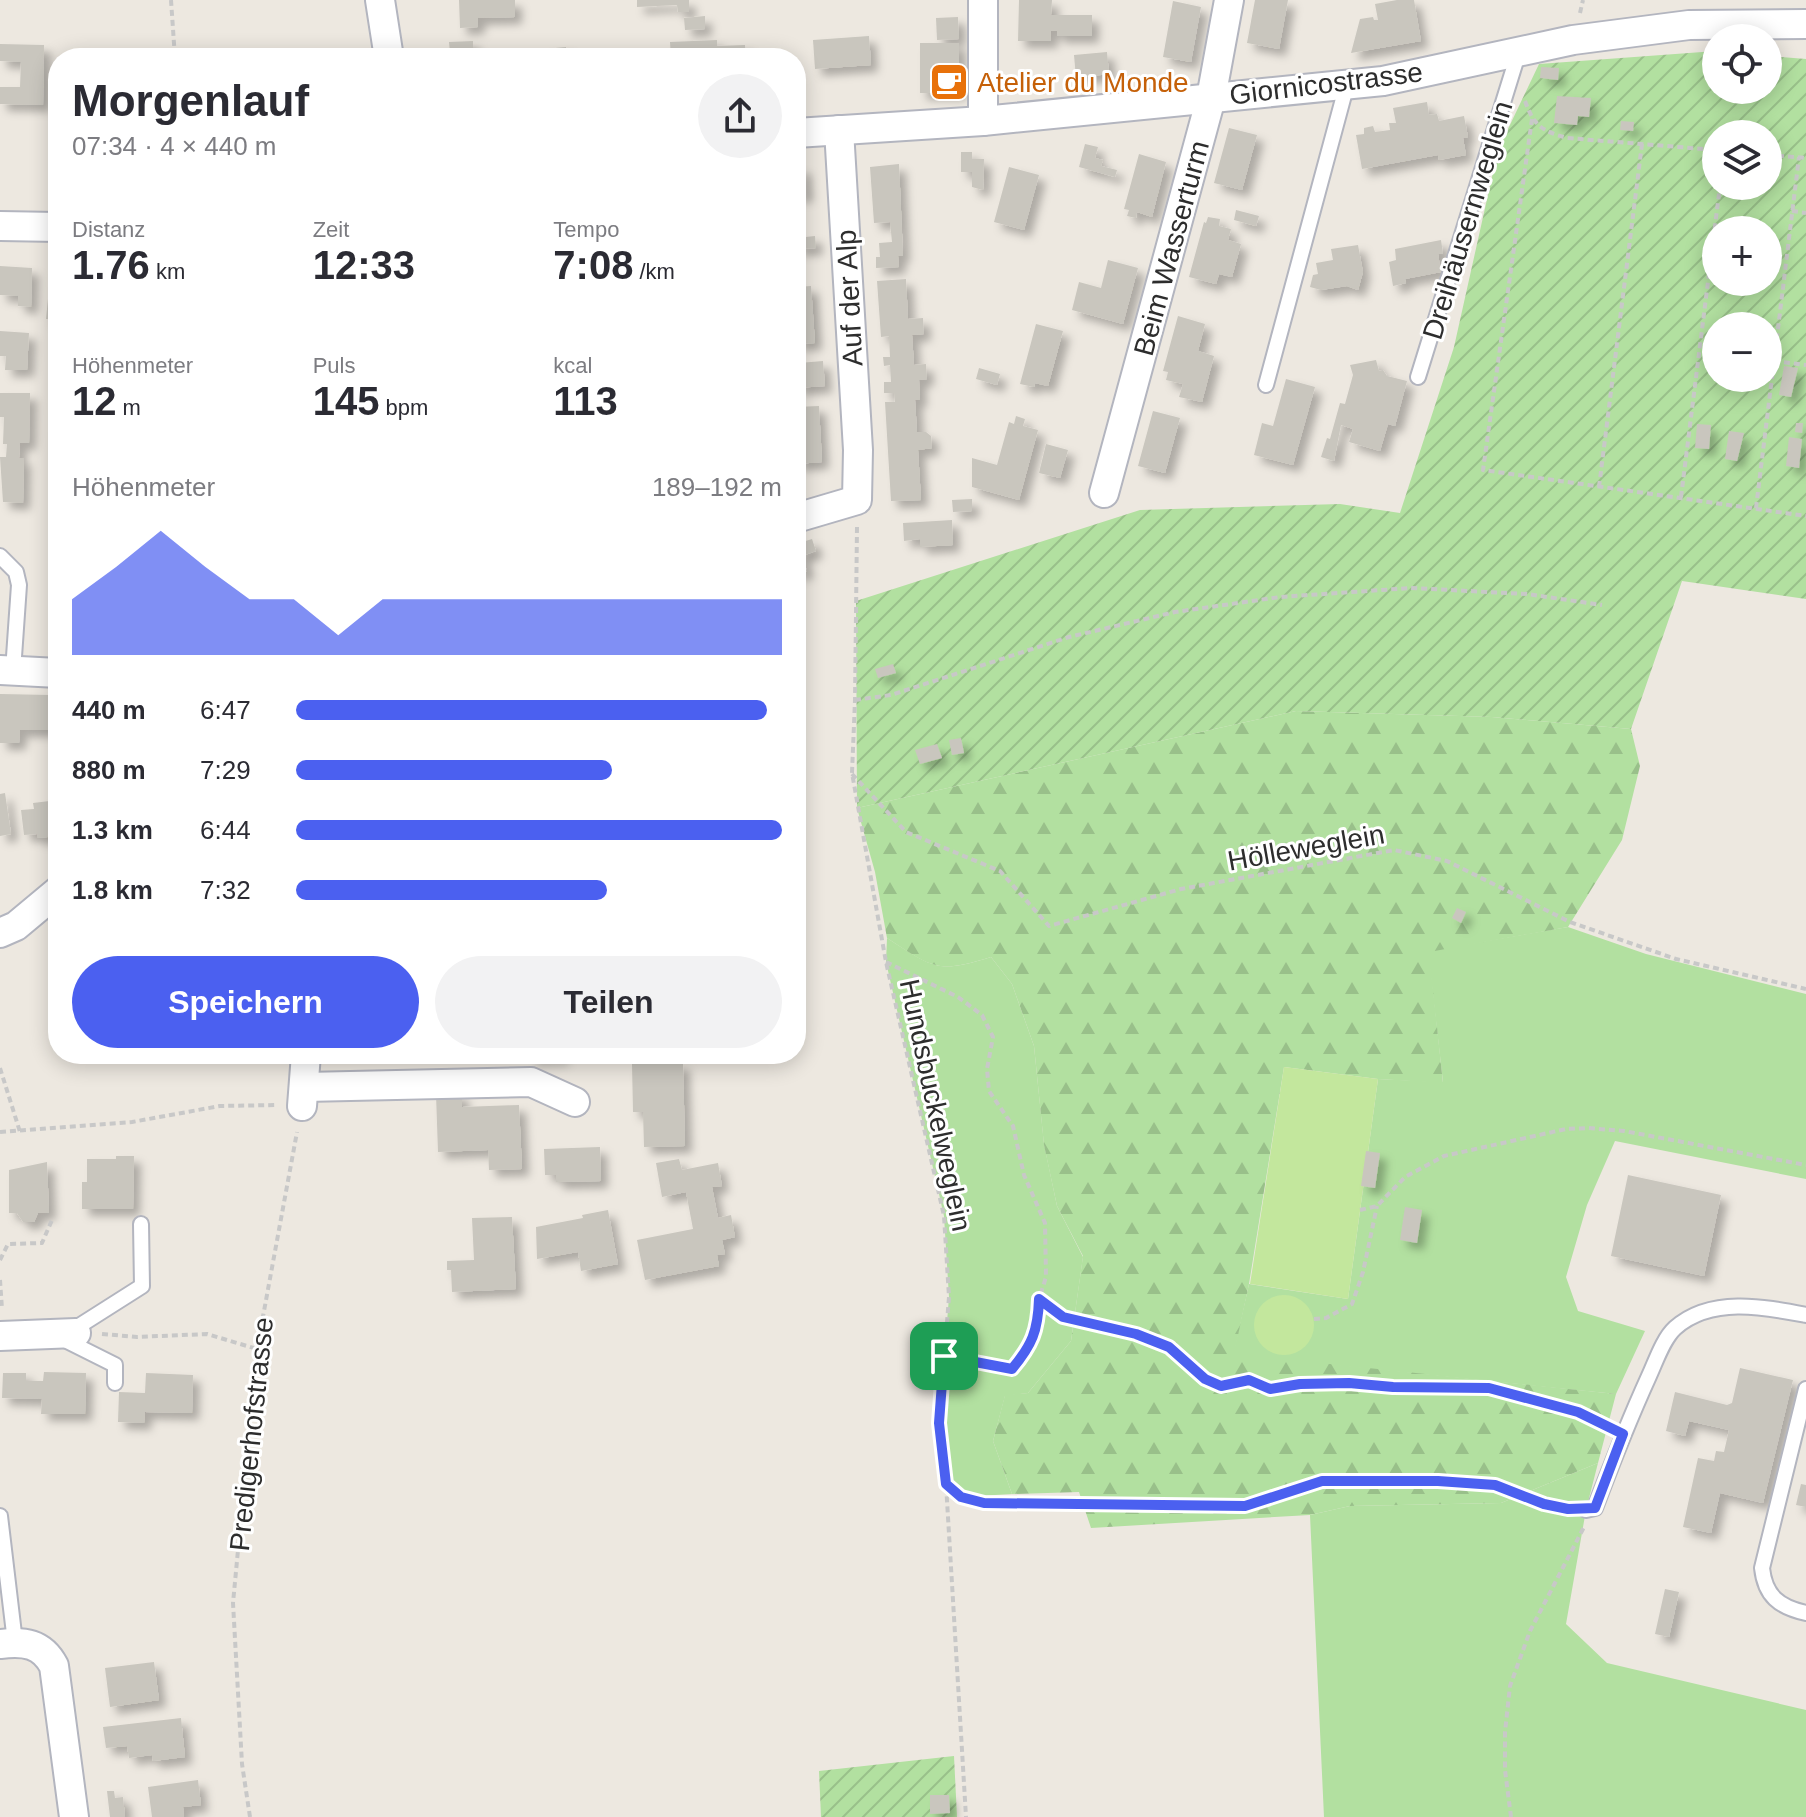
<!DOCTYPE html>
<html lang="de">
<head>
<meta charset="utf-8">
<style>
  :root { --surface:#fff; --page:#f2f2f3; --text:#2b2b33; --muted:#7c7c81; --accent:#4b60f0 }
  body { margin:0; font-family:Helvetica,sans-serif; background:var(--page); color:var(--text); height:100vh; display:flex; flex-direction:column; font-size:30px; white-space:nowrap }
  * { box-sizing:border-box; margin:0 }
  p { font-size:26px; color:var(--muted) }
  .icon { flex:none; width:44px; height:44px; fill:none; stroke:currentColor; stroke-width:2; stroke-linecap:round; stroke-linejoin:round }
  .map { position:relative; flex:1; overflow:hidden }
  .drawer { position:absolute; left:48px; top:48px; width:758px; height:1016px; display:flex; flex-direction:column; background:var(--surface); border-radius:32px; box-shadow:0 4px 20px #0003 }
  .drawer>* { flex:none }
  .tools { position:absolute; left:1702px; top:24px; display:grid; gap:16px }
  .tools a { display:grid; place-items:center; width:80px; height:80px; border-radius:50%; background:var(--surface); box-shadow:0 4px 20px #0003; font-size:40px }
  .pin { position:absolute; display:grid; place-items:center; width:68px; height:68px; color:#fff; margin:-34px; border-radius:16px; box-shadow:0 4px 12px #0006 }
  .round { display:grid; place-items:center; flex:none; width:84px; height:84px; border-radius:42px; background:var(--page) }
  .headline { display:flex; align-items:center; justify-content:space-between; height:136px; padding:0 24px }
  h1 { font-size:44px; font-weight:600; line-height:60px }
  .stats { display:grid; grid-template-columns:repeat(3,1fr); gap:12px; height:136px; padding:8px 24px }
  .stats div { display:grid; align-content:center }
  .stats b { font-size:40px; font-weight:600 }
  .stats small { font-size:22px; font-weight:400 }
  .stats p { font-size:22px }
  .chart { height:224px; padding:16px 24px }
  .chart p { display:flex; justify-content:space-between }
  .chart svg { width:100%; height:144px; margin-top:8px; fill:var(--accent); opacity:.7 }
  .cta { display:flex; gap:16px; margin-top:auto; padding:16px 24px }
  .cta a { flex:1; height:92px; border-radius:48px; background:var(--accent); color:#fff; font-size:32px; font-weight:600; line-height:92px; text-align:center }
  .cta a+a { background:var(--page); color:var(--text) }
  ul { padding:0 24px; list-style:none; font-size:26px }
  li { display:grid; grid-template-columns:128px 96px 1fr; align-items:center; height:60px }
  li i { height:20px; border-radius:10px; background:var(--accent) }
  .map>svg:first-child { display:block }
</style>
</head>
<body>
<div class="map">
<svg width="1806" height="1817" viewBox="0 0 1806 1817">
  <defs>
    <pattern id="forest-firs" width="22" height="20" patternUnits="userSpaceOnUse" patternTransform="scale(2)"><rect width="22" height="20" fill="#b2e0a0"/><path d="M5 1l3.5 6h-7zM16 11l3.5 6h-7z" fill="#99c08a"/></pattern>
    <pattern id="garden-furrows" width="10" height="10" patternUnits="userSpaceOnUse" patternTransform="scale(2)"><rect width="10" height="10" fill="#b2e0a0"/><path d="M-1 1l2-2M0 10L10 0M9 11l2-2" fill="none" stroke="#99c08a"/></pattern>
    <filter id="shadow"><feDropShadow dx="7" dy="7" stdDeviation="4" flood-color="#0004"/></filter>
  </defs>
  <rect width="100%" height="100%" fill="#ede8e0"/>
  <g fill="#b2e0a0">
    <polygon points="1568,927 1646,954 1806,994 1806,1179 1615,1141 1587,1205 1566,1277 1578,1311 1645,1331 1616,1394 1233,1355 1249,1284 1348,1299 1378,1079 1443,1082 1428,951"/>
    <path d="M887,938c47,30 50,36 104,19l21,27 22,62 10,98 13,62 26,51 -12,84 -43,52 -23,3 -12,45 19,53 -51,3 -15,-13 -7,-61 10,-126 -5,-81 -58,-254z"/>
    <polygon points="1598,1463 1586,1510 1566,1624 1607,1663 1806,1710 1806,1817 1324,1817 1310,1515 1350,1506 1501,1503"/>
  </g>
  <path fill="url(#forest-firs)" d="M1296,711l196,6 139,12 9,37 -18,74 -54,87 -139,25 14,131 -65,-4 -94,-12 -35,217 -15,70 382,40 -18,69 -97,40 -151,3 -40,9 -219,13 -12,-36 -67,2 -19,-53 12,-46 23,-2 43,-52 12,-85 -26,-50 -13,-61 -10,-99 -22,-62 -21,-27c-54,17 -58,11 -104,-19l-12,-66 -18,-64z"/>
  <g fill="url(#garden-furrows)" fill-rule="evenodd">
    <path d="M1716,51v39h52v-34l38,3v540l-124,-18 -51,148 -139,-12 -196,-6 -439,97 -1,-207 284,-91 200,-6 60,9 54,-166 44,-197 41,-86zM1716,134h52v52h-52zM1716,230h52v52h-52zM1716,326h52v52h-52z"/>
    <polygon points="954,1756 957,1817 821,1817 819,1771"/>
  </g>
  <g fill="#c3e79d">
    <polygon points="1284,1067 1378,1079 1348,1299 1250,1284"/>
    <circle cx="1284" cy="1325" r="30"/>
  </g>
  <g fill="#c9c6be" filter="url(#shadow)">
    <polygon points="459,0 515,0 515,17 478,18 478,27 460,28"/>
    <polygon points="637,0 689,0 689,12 678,12 677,5 637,7"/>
    <polygon points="1019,0 1052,0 1051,15 1092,15 1092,36 1057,36 1057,31 1051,31 1051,41 1018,41"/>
    <polygon points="1255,0 1288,0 1279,49 1247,43"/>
    <polygon points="1397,0 1414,0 1421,41 1351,53 1360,19 1373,17 1374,20 1378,20 1375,4"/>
    <polygon points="1173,1 1201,7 1191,62 1163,57"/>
    <polygon points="705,16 705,29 685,30 684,18"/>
    <polygon points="958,17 959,39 937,40 936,18"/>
    <polygon points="869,36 871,65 815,69 813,40"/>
    <polygon points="717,40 717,46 745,45 746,58 671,58 670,42"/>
    <polygon points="473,41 473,52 450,53 449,42"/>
    <rect x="920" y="43" width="39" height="50"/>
    <polygon points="0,44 44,45 43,105 0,104 0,87 20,87 21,62 0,61"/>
    <polygon points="566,47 567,58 545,58 545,49"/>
    <rect x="88" y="52" width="61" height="6"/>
    <polygon points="623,52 623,58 576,58 576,56"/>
    <polygon points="1107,52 1109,74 1076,78 1074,55"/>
    <polygon points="1541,67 1559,68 1558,80 1540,78"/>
    <polygon points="1557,96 1591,98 1589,117 1578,116 1577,125 1554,123"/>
    <polygon points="1427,102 1429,115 1437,114 1439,121 1464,116 1468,137 1463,138 1466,155 1439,160 1438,155 1362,169 1356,135 1364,134 1364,128 1373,126 1375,132 1390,130 1389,123 1396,123 1393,108"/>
    <polygon points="1621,121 1634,122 1633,131 1620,130"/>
    <polygon points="1229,128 1257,135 1242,190 1214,183"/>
    <polygon points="1085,144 1098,147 1095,158 1103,160 1101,166 1117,170 1115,177 1079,167"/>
    <polygon points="961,152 972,152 972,159 984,159 983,190 972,187 972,172 961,172"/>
    <polygon points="1139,154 1166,162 1152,217 1137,212 1136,218 1127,216 1129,210 1124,209"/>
    <polygon points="899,164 903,256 898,256 899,267 876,268 876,257 880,257 879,243 892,242 890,222 874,223 870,167"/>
    <polygon points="796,167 804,167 806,195 796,196"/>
    <polygon points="1009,167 1039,175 1024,230 994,222"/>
    <polygon points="1236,210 1259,216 1256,226 1234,220"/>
    <polygon points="1208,217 1220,219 1219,226 1231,229 1228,240 1241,244 1232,277 1219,274 1216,284 1189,277 1204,222 1206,223"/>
    <polygon points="815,236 816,248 796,249 796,238"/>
    <polygon points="1441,240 1443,254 1438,254 1441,272 1405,279 1406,283 1393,286 1389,262 1396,260 1395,249"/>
    <polygon points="1358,245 1363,272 1358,290 1347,286 1321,290 1310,287 1313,275 1318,274 1316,263 1333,260 1331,249"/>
    <polygon points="1108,260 1138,268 1123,324 1072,310 1079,282 1101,288"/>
    <polygon points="0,266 32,268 31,307 18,306 18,296 0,295"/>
    <polygon points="50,278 58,278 58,320 46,319"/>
    <polygon points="906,279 908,319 923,318 924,334 912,335 914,365 926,364 927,379 919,380 920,400 915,400 917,432 926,432 931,436 932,448 918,450 921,500 891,501 885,402 895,402 894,393 884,393 884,382 891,382 890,365 884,366 883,357 890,357 889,336 881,337 877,281"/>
    <polygon points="811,286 815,343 796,344 796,287"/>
    <polygon points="1178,316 1205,324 1198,351 1214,356 1202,402 1179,397 1183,384 1166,380 1168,372 1163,371"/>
    <polygon points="1036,324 1063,331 1048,386 1035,383 1034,387 1020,384"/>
    <polygon points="0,331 29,333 27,370 5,370 6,356 0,356"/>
    <polygon points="1376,360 1379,371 1383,370 1387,376 1407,381 1395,426 1388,424 1380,451 1349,442 1353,429 1341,425 1334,461 1321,457 1327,438 1330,439 1340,403 1345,404 1353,375 1350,365"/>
    <polygon points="823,361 825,386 796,388 796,376 800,375 799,363"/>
    <polygon points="1784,366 1798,368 1791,397 1779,395"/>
    <polygon points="979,368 1000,374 997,385 976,379"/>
    <polygon points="1286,379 1315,387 1293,465 1254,455 1262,423 1273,426"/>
    <polygon points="0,393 30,393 29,443 20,443 19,458 24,458 23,503 3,502 0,457 6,457 7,444 3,444 4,417 0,417"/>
    <polygon points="819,406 822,462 796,464 796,407"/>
    <polygon points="51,411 58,412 58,453 49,452"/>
    <polygon points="1153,411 1180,418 1165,473 1138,466"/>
    <polygon points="1016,416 1025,419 1023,426 1038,430 1019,500 972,487 972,458 997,465 1009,422 1014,424"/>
    <polygon points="1796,423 1803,423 1802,433 1795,432"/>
    <polygon points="1697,424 1711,425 1709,449 1695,448"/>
    <polygon points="1729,431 1744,433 1737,461 1725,459"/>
    <polygon points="1789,437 1802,439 1799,468 1786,466"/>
    <polygon points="1046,444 1068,450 1060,478 1039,473"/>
    <polygon points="972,499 972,511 953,512 952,500"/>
    <polygon points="952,520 953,545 920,547 920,539 904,541 903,523"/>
    <polygon points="812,539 816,551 802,556 807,571 796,574 796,544"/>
    <polygon points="893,664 896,673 878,678 875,669"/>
    <polygon points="0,694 51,695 50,730 20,730 19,743 0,743"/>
    <polygon points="961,738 964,753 952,755 949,740"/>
    <polygon points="937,744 942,758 920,764 915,750"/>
    <polygon points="5,793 11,834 0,836 0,794"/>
    <polygon points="58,800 58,836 37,838 37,834 24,835 21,810 34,809 33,803"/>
    <polygon points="1457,908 1466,912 1461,923 1452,918"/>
    <polygon points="529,1054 562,1054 562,1058 530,1059"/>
    <polygon points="683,1063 685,1146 644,1147 643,1112 633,1112 632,1064"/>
    <polygon points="462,1093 462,1107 519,1105 522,1169 489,1170 488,1150 438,1152 436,1094"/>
    <polygon points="600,1147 601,1181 556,1182 556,1175 545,1175 544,1149"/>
    <polygon points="1366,1151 1380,1153 1375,1188 1361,1186"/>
    <polygon points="116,1156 134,1156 133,1209 82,1209 82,1182 87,1182 87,1159 116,1159"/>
    <polygon points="679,1159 682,1170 718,1163 722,1186 712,1187 718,1218 731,1215 735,1237 722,1240 725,1254 717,1255 719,1266 645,1280 637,1240 693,1229 686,1192 662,1197 656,1163"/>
    <polygon points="47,1162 49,1213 38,1213 34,1222 23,1222 17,1213 9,1213 9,1170"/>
    <polygon points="1628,1175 1721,1195 1704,1276 1611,1256"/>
    <polygon points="1405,1207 1422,1210 1417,1243 1400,1240"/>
    <polygon points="608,1210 618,1264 581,1271 578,1252 537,1259 536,1227 583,1218 582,1215"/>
    <polygon points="512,1217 516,1289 452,1292 451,1270 447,1270 447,1261 474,1260 472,1218"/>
    <polygon points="1740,1368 1793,1380 1763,1503 1720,1493 1711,1533 1683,1527 1698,1458 1714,1461 1716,1451 1724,1452 1729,1430 1689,1421 1685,1436 1666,1431 1675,1392 1727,1405 1732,1403"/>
    <polygon points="44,1372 86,1373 85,1414 41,1414 42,1399 2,1398 3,1373 26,1373 26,1381 43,1381"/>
    <polygon points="146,1373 193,1375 192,1413 145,1412 144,1423 118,1422 119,1392 145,1393"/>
    <polygon points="1801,1484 1806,1485 1806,1507 1796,1505"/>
    <polygon points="1665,1589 1679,1592 1669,1637 1655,1634"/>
    <polygon points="154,1662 159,1700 110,1707 105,1668"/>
    <polygon points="181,1718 185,1757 153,1761 152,1755 129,1758 127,1746 106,1748 103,1727"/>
    <polygon points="198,1780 201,1805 183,1807 184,1817 152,1817 148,1787"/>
    <polygon points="107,1791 114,1791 115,1798 123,1797 125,1817 110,1817"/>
    <polygon points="930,1795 949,1795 950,1813 930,1814"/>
  </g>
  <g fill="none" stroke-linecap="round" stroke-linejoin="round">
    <g stroke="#b3b5bf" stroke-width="18">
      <g id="lane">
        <polyline points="1418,377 1515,64 1514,52"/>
        <polyline points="1266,385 1347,84"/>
        <polyline points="0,556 16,572 19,585 13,671"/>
        <polyline points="68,1333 142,1286 141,1224"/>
        <polyline points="63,1339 115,1365 115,1383"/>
        <path d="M1806,1389l-44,179c3,28 17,39 44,45"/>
        <path d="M1586,1510l9,-2c17,-45 34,-88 54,-132 7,-15 14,-37 26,-48 36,-32 90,-21 131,-13"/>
        <polyline points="0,1516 15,1642"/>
      </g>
    </g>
    <g stroke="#b3b5bf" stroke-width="32">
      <g id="street">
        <polyline points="380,0 389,58"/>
        <polyline points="983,0 983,121"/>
        <polyline points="796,133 983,121 1383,81 1573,40 1689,25 1806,24"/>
        <polyline points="0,226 58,227"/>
        <polyline points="1104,493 1211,98 1229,0"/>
        <polyline points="796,518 857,500 858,450 839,130"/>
        <polyline points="0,670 58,673"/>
        <polyline points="0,933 16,926 58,891"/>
        <polyline points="305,1087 531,1082 575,1102"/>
        <polyline points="302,1106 306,1054"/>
        <polyline points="0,1336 76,1333"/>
        <path d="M0,1644c24,-3 42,-1 54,22l20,151"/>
      </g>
    </g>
    <g stroke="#c8c8c8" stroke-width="4" stroke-dasharray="6 4" stroke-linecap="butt">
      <polyline points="171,0 175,58"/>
      <polyline points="1580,13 1583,0"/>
      <path d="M1525,101c9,25 17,30 42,37l149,12"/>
      <polyline points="1532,119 1483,470 1806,516"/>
      <polyline points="1768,155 1806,158"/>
      <polyline points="1792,211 1806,213"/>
      <polyline points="1774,361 1806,365"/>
      <polyline points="1599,487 1642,144"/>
      <polyline points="1681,497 1720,186"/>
      <polyline points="1756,508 1799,157"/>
      <polyline points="857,527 855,700 852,773 886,962 944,1216 949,1297 939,1423 946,1484 966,1817"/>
      <polyline points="855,700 891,695 1069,637 1175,612 1280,597 1411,588 1527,594 1602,605"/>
      <polyline points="852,774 906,832 1000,871 1049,926 1181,889 1394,850 1447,861 1570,922 1676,959 1806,989"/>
      <polyline points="886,962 958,997 982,1015 993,1037 987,1069 989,1091 1013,1126 1024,1175 1045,1223 1046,1277 1039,1299 1038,1320 1030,1347 1012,1369 944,1356"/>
      <polyline points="0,1068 20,1132"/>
      <polyline points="0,1132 132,1122 220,1106 276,1105"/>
      <polyline points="1360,1210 1377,1206 1405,1177 1444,1156 1566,1129 1588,1128 1624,1131 1806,1165"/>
      <polyline points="0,1260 8,1244 42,1243 52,1220"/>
      <polyline points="0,1280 2,1309"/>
      <polyline points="1039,1299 1063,1317 1136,1334 1169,1347 1205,1379 1221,1386 1249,1380 1270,1389 1300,1384 1349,1383 1393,1387 1489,1388 1578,1412 1607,1426"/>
      <polyline points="1314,1319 1326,1318 1352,1304 1363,1272 1377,1206"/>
      <polyline points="102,1334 137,1337 207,1334 257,1349"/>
      <polyline points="946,1484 961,1497 984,1503 1245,1506 1322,1481 1438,1481 1495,1485 1544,1504 1569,1509"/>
      <polyline points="250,1817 242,1764 233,1603 257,1349 297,1132"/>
      <polyline points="1511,1817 1505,1770 1505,1732 1510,1686 1530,1631 1584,1527"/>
    </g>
    <use href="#lane" stroke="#fff" stroke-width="14"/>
    <use href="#street" stroke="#fff" stroke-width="28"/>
  </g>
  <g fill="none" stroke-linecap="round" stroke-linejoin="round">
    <g stroke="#fff" stroke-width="16">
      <path id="route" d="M1039,1299l24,18 73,17 33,13 36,32 16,7 28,-6 21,9 30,-5 49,-1 44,4 96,1 89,24 45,22 -28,74 -27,1 -24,-5 -49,-19 -57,-4h-116l-77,25 -261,-3 -23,-6 -15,-13 -7,-61 5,-67 68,13c20,-24 26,-38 27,-70z"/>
    </g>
    <use href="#route" stroke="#4b60f0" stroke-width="10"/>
  </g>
  <defs>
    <g id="cafe-square" transform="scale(2)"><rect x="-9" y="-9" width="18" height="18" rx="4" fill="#e8710a" stroke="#fff"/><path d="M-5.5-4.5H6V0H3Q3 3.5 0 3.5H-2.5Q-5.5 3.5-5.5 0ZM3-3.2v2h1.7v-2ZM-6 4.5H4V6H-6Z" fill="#fff"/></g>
  </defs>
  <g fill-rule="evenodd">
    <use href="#cafe-square" x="949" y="82"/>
  </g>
  <g text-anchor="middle" stroke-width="6" stroke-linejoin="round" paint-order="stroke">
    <g font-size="28" fill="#c56008" stroke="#fff" text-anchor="start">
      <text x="977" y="92">Atelier du Monde</text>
    </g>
    <g font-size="28" fill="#2d2d2d" stroke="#fff">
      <text transform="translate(1326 83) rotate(-7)" y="10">Giornicostrasse</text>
      <text transform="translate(1467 220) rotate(-73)" y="10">Dreihäusernweglein</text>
      <text transform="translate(1171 248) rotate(-75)" y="10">Beim Wasserturm</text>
      <text transform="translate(849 298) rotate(-93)" y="10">Auf der Alp</text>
      <text transform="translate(1306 847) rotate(-10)" y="10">Hölleweglein</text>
      <text transform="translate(936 1105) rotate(78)" y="10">Hundsbuckelweglein</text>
      <text transform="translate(251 1434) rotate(-84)" y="10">Predigerhofstrasse</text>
    </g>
  </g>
</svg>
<div class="tools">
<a><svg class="icon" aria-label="locate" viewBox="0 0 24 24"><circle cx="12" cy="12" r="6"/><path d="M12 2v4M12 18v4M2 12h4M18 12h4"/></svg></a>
<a><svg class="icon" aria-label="layers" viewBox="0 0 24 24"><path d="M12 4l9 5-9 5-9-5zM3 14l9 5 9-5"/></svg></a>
<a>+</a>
<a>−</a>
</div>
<div class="pin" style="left:944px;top:1356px;background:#1e9e55"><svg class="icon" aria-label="arrive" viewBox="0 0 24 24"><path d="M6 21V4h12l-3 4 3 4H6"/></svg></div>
<section class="drawer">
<div class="headline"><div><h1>Morgenlauf</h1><p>07:34 · 4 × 440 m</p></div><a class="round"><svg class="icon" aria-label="share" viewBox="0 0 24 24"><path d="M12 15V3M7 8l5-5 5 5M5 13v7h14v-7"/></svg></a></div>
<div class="stats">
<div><p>Distanz</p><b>1.76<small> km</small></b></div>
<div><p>Zeit</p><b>12:33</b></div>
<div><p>Tempo</p><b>7:08<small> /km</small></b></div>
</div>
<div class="stats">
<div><p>Höhenmeter</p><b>12<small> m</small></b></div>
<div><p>Puls</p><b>145<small> bpm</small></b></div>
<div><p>kcal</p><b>113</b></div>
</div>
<div class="chart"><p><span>Höhenmeter</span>189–192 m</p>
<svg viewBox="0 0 160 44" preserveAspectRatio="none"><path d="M0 44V27L10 17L20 6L30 17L40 27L50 27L60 38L70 27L80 27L90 27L100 27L110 27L120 27L130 27L140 27L150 27L160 27V44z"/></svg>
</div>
<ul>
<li><b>440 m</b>6:47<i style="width:97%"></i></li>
<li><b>880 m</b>7:29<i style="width:65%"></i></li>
<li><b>1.3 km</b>6:44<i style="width:100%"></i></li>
<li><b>1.8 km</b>7:32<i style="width:64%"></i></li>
</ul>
<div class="cta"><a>Speichern</a><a>Teilen</a></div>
</section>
</div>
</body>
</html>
